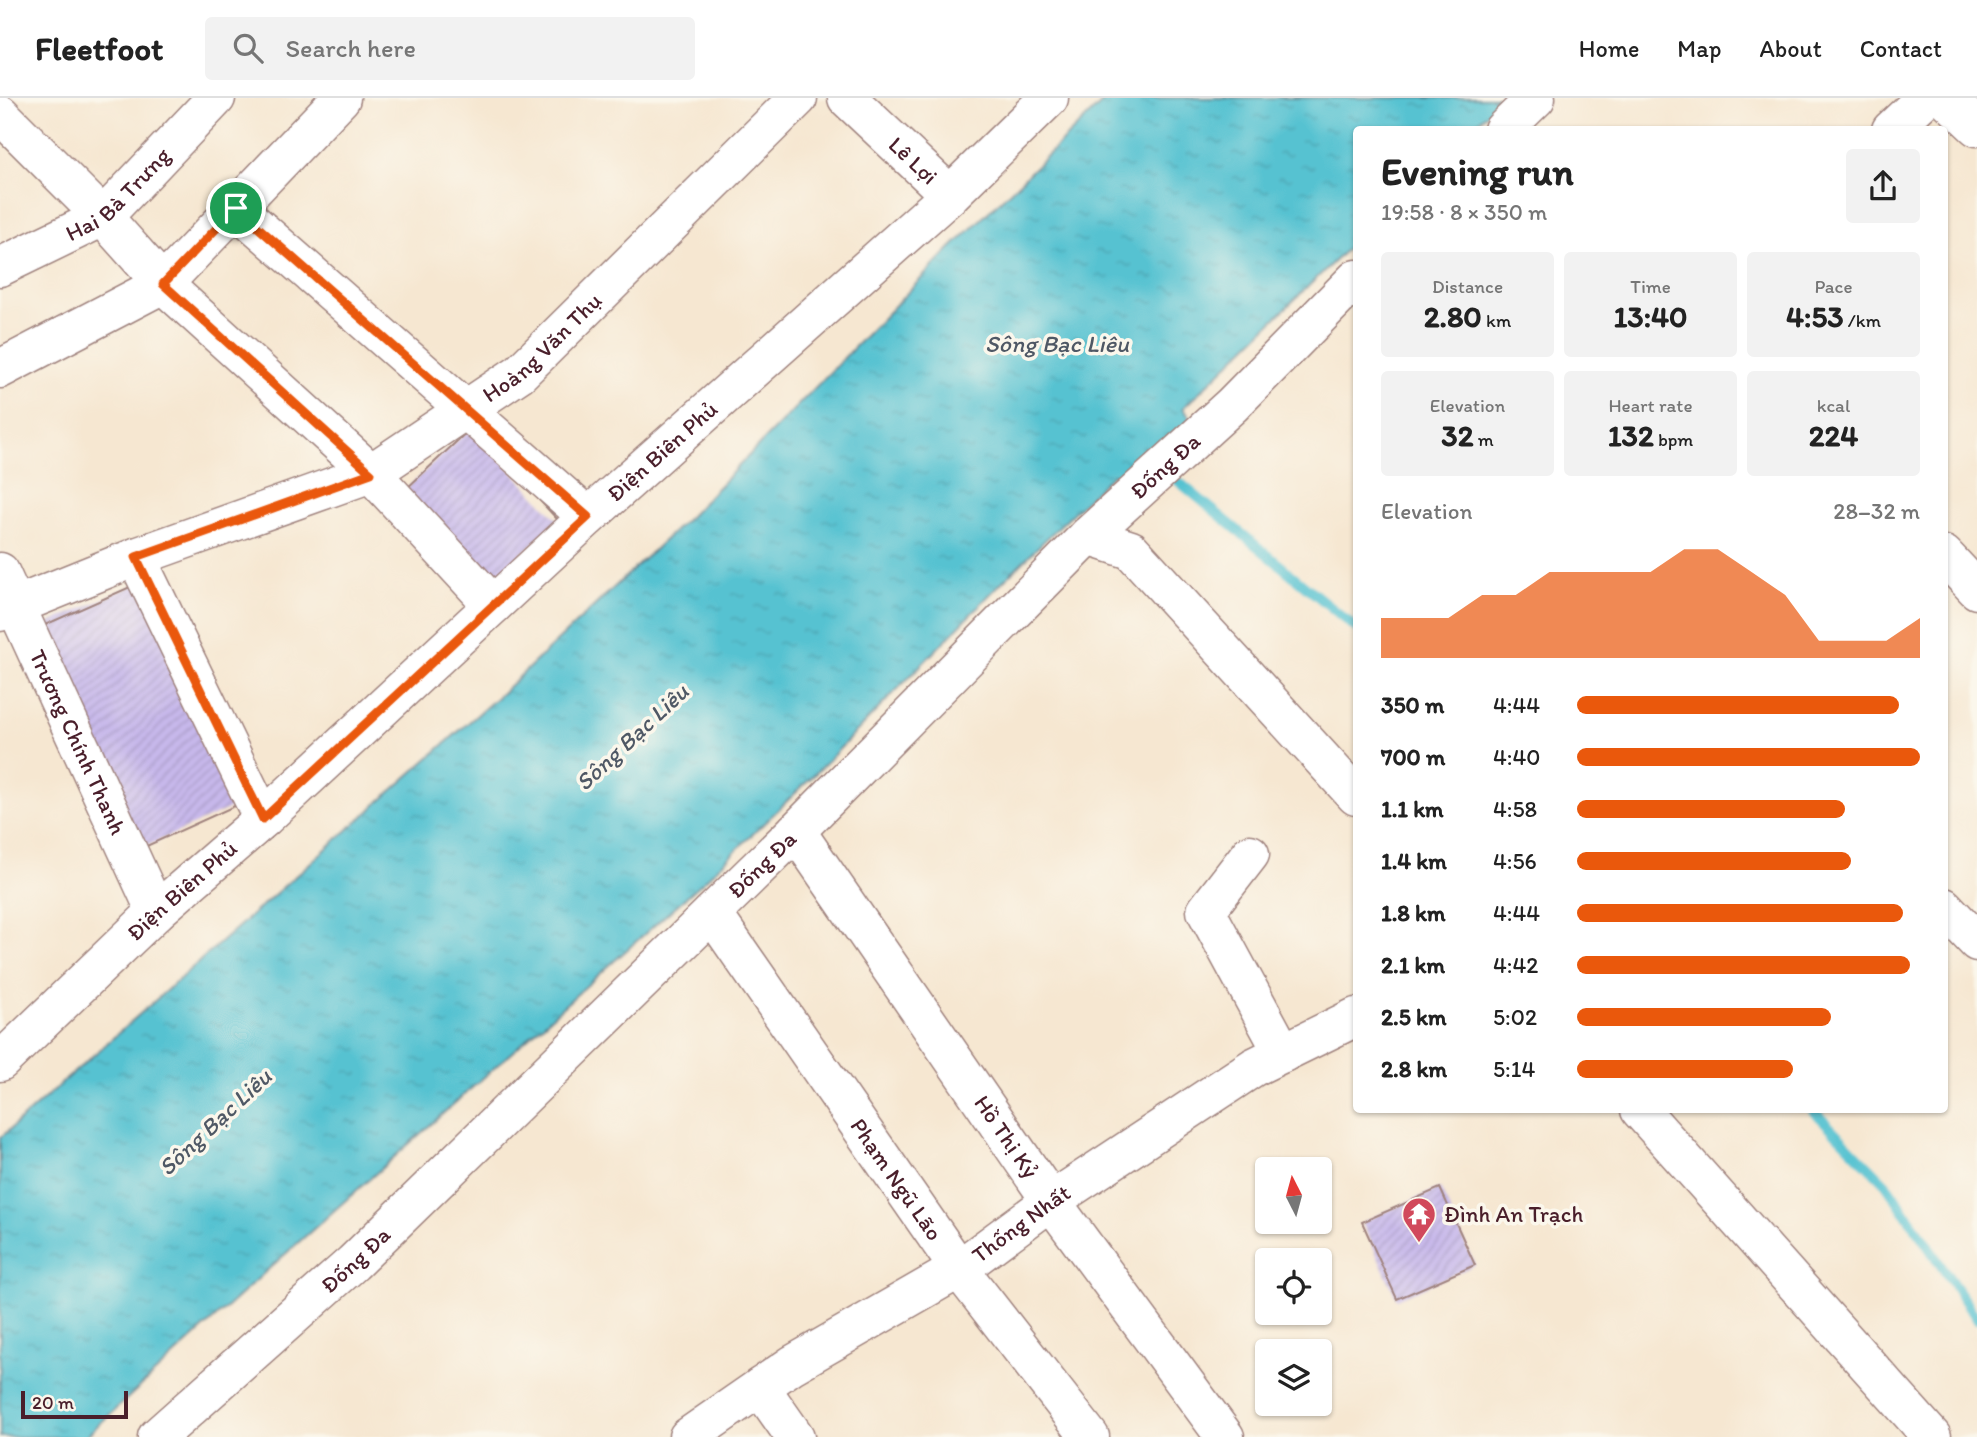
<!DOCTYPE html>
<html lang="en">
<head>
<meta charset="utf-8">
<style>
  :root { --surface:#fff; --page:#f2f2f2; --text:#222; --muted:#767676; --line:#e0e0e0; --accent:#ea580c }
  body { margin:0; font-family:Itim,sans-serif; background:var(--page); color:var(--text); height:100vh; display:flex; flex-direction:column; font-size:26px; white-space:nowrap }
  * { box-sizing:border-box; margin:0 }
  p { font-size:23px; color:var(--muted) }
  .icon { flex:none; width:38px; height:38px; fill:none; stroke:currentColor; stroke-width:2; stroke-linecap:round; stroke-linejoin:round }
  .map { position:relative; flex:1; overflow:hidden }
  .side { position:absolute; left:1353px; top:28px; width:595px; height:987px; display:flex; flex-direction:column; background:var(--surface); border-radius:7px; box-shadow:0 2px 5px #0004 }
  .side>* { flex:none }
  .needle { width:46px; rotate:354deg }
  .buttons { position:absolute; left:1255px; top:1059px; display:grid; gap:14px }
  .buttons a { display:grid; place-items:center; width:77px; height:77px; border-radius:7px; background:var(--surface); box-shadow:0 2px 5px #0004; font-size:35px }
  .scale { position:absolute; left:21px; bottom:18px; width:107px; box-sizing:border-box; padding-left:7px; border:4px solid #4a1f2b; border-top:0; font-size:19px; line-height:24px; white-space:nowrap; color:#4a1f2b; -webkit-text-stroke:5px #fbf7ec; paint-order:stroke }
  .pin { position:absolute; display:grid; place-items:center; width:60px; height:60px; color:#fff; margin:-30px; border:4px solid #fff; border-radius:50%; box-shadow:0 2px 7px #0007 }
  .round { display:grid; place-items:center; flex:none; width:74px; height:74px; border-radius:7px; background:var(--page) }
  .summary { display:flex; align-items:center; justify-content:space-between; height:119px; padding:0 28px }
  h1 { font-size:38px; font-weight:700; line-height:52px }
  .stats { display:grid; grid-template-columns:repeat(3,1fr); gap:10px; height:119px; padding:7px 28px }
  .stats div { display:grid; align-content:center; border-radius:7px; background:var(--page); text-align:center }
  .stats b { font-size:30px; font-weight:700 }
  .stats small { font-size:19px; font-weight:400 }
  .stats p { font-size:19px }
  .chart { height:196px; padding:14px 28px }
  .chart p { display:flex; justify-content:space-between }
  .chart svg { width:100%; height:126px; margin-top:7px; fill:var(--accent); opacity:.7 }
  ul { padding:0 28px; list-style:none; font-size:23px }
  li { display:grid; grid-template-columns:112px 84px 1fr; align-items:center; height:52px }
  li i { height:18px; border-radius:9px; background:var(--accent) }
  header { display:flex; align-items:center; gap:42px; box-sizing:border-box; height:98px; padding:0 35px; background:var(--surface); border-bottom:2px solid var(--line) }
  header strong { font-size:33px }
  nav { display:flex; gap:38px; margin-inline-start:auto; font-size:24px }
  .search { width:490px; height:63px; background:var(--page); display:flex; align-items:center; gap:18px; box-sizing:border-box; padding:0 24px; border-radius:7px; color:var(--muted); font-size:26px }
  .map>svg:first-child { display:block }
</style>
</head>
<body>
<header>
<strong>Fleetfoot</strong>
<div class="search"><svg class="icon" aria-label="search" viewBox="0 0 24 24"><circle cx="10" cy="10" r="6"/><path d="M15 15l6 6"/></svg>Search here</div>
<nav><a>Home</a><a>Map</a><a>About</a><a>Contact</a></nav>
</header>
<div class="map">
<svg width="1977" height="1339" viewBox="0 0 1977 1339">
  <defs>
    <pattern id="water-ripples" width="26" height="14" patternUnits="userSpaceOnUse" patternTransform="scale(1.75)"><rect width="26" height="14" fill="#57c2d1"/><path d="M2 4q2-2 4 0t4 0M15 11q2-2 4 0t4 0" fill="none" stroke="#4da6b4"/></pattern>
    <pattern id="building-hatch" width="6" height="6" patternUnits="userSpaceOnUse" patternTransform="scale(1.75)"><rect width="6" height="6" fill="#c7b8eb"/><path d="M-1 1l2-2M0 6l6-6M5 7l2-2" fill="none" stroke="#ac9eca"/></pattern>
  </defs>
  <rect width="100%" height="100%" fill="#fbf7ec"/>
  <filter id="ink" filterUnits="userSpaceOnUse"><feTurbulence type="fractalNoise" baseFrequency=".0143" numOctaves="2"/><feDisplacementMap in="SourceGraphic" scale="14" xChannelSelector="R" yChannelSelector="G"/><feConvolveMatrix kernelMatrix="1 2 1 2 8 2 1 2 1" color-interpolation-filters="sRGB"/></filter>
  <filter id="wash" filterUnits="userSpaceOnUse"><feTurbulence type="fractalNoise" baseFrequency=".00686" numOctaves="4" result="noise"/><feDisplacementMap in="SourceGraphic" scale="28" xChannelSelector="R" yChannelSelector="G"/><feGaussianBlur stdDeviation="1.57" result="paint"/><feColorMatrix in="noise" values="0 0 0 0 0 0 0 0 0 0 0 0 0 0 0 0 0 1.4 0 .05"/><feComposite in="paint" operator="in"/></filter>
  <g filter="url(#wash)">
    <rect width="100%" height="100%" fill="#f6e7d1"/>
    <polygon fill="url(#water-ripples)" stroke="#50707e" stroke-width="2" points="1107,0 1504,0 1470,31 1356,32 1356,142 1183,310 1195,326 1127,389 1113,376 1004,482 812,679 704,783 273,1167 85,1339 0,1339 0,1040 502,595 690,418 949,152"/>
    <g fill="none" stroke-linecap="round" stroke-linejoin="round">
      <g stroke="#57c2d1" stroke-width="10">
        <polyline points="1167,374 1356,530"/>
        <polyline points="1813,1012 1886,1086 1977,1221"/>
      </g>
    </g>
    <g id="blocks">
      <g fill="url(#building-hatch)">
        <polygon points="471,330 558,422 491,484 405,392"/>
        <polygon points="139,485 239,706 138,752 38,530"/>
        <polygon points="1440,1090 1475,1167 1397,1201 1362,1124"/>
      </g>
    </g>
  </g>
  <g filter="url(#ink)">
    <use href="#blocks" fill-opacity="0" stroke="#a0837e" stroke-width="2"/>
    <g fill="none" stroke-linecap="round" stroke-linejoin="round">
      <g stroke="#a0837e" stroke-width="41">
        <g id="minor">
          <path id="s1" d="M847,0l103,97"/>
          <polyline points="1946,0 1977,29"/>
          <polyline points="0,16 103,119 163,186 371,375 493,507"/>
          <polyline points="1503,32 1536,0"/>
          <polyline points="1891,32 1925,0"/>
          <polyline points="236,110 588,419"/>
          <path id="s2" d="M0,169l103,-50 113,-119"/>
          <polyline points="0,271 163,186 341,0"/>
          <polyline points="1088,438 1131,452 1356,698"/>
          <polyline points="1944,457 1977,492"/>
          <polyline points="136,459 263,721"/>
          <path id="s3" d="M0,474l156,340"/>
          <path id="s4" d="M0,514l136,-55 235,-84 149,-100 278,-275"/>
          <path id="s5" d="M796,733l255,370 174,236"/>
          <polyline points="1250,756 1206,813 1283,955"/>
          <polyline points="1944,809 1977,844"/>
          <path id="s6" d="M712,815l247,356 131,168"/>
          <path id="s7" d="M0,964l156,-150 107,-93 325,-302 362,-322 99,-97"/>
          <polyline points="1640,1012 1932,1339"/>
          <polyline points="760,1289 795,1339"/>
          <path id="s8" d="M157,1339l196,-174 443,-432 292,-295 144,-131 124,-126"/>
          <path id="s9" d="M688,1339l104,-72 167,-96 92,-68 203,-134 102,-50"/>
        </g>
      </g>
      <use href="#minor" stroke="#fff" stroke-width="38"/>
    </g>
  </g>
  <g fill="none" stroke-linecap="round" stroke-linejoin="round" filter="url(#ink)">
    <g stroke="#fff" stroke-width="14">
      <polygon id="route" points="236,110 588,419 263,721 136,459 371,375 163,186"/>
    </g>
    <use href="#route" stroke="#ea580c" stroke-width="9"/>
  </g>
  <defs>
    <g id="temple-pin" transform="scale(1.75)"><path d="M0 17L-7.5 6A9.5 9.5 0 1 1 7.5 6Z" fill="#d1495b" stroke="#fbf7ec"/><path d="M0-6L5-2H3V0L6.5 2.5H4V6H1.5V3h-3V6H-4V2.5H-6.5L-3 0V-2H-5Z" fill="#fff"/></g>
  </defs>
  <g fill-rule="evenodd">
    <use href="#temple-pin" x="1419" y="1116"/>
  </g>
  <g text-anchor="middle" stroke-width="7" stroke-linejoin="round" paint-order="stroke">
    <g font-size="23" fill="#4a1f2b" stroke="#fbf7ec">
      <text dy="8" stroke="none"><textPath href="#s1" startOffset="91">Lê Lợi</textPath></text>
      <text dy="8" stroke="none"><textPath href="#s2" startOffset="140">Hai Bà Trưng</textPath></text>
      <text dy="8" stroke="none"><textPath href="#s4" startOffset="609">Hoàng Văn Thụ</textPath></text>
      <text dy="8" stroke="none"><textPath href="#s7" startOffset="901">Điện Biên Phủ</textPath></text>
      <text dy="8" stroke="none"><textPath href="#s8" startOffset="1400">Đống Đa</textPath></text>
      <text dy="8" stroke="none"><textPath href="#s3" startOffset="187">Trương Chính Thanh</textPath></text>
      <text dy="8" stroke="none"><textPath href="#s8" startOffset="833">Đống Đa</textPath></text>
      <text dy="8" stroke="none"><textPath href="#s7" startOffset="250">Điện Biên Phủ</textPath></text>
      <text dy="8" stroke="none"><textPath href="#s5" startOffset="371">Hồ Thị Kỷ</textPath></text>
      <text dy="8" stroke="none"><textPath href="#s6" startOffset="324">Phạm Ngũ Lão</textPath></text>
      <text dy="8" stroke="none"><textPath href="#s9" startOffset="396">Thống Nhất</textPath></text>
      <text dy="8" stroke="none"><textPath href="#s8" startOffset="266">Đống Đa</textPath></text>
    </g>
    <g font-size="23" fill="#4a1f2b" stroke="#fbf7ec" text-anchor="start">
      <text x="1444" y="1124">Đình An Trạch</text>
    </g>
    <g font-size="24" font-style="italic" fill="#4f5865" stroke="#fbf7ec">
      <text x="1057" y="254">Sông Bạc Liêu</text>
      <text transform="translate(632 639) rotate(-43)" y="8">Sông Bạc Liêu</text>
      <text transform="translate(215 1024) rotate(-43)" y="8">Sông Bạc Liêu</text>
    </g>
  </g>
</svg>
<div class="buttons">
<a><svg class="needle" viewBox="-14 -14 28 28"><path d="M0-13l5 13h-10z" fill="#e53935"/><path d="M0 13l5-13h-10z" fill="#767676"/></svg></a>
<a><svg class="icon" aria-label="locate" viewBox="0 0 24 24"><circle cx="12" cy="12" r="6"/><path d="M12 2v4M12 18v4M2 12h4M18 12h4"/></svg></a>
<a><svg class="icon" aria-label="layers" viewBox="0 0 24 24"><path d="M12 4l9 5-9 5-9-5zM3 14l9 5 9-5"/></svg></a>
</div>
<div class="scale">20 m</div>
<div class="pin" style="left:236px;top:110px;background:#1e9e55"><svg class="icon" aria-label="arrive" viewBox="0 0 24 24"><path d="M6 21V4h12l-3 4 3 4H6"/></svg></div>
<section class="side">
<div class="summary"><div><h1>Evening run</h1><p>19:58 · 8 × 350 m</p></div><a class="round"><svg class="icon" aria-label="share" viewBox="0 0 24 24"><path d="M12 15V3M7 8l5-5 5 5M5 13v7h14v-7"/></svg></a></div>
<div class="stats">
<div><p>Distance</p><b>2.80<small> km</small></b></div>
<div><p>Time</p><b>13:40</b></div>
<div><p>Pace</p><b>4:53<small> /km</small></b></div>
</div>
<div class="stats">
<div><p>Elevation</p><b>32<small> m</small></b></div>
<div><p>Heart rate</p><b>132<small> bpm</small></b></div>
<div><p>kcal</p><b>224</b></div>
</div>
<div class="chart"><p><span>Elevation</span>28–32 m</p>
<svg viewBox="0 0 160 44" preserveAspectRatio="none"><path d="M0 44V30L10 30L20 30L30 22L40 22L50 14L60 14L70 14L80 14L90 6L100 6L110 14L120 22L130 38L140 38L150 38L160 30V44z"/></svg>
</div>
<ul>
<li><b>350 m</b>4:44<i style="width:94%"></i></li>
<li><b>700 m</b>4:40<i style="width:100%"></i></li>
<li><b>1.1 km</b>4:58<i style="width:78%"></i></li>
<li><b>1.4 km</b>4:56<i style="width:80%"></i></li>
<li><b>1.8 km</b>4:44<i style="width:95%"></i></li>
<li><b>2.1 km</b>4:42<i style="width:97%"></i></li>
<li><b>2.5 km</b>5:02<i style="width:74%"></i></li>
<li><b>2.8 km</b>5:14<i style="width:63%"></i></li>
</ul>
</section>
</div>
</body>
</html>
